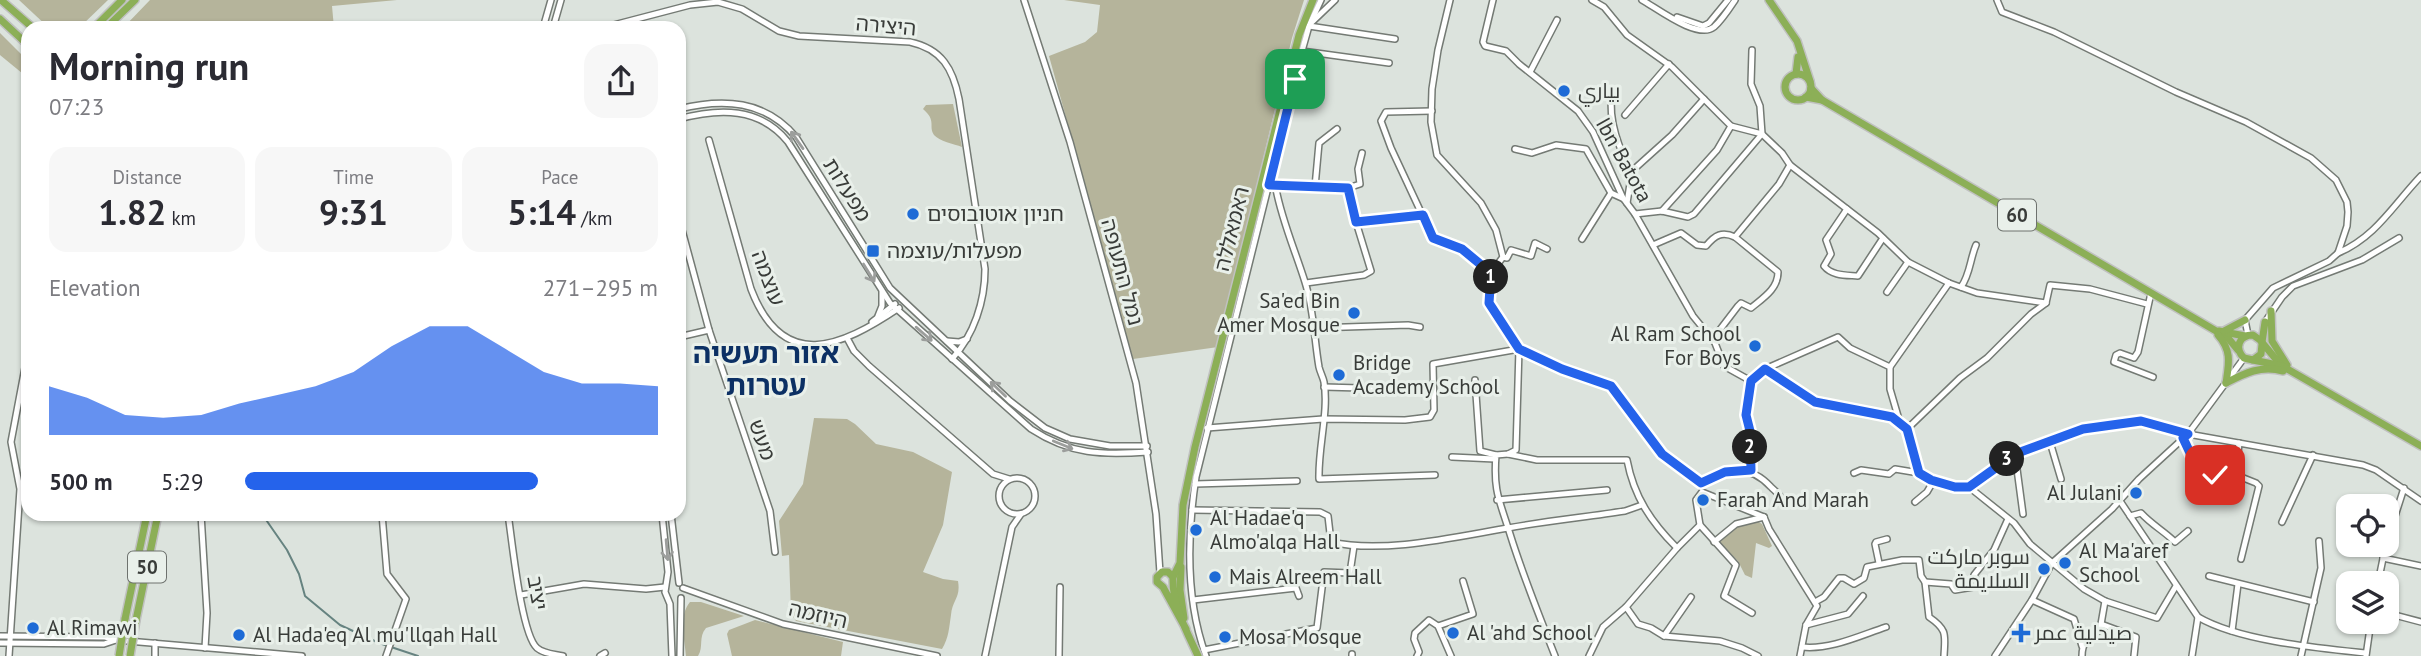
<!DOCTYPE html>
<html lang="en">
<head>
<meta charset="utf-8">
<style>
  :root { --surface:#fff; --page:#f7f7f7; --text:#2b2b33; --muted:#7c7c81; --accent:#2563eb }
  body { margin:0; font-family:"PT Sans",Cairo,"Noto Sans Hebrew",sans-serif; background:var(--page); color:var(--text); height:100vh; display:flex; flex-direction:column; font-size:26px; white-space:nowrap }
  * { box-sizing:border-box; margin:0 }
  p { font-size:23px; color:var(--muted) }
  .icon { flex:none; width:38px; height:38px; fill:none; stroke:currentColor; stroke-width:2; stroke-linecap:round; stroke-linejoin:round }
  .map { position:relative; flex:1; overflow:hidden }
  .side { position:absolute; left:21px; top:21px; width:665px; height:500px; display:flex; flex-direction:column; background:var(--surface); border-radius:21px; box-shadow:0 2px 5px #0004 }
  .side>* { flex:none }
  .controls { position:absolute; left:2336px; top:494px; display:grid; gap:14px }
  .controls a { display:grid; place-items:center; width:63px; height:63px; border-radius:14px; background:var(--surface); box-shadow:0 2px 5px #0004; font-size:35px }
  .pin { position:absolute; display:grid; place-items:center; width:60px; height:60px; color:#fff; margin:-30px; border-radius:14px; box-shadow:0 4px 10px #0006 }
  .km { position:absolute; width:35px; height:35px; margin:-18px; border-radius:50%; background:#222; color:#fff; font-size:19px; line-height:35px; text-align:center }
  .round { display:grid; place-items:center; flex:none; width:74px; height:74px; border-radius:21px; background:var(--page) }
  .head { display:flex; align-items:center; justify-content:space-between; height:119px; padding:0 28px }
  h1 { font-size:38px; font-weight:800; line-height:52px }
  .stats { display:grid; grid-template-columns:repeat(3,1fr); gap:10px; height:119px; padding:7px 28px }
  .stats div { display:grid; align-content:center; border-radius:18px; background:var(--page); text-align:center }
  .stats b { font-size:35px; font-weight:800 }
  .stats small { font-size:19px; font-weight:400 }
  .stats p { font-size:19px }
  .chart { height:196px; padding:14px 28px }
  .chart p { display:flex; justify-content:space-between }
  .chart svg { width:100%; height:126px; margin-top:7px; fill:var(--accent); opacity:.7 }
  ul { padding:0 28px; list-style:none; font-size:23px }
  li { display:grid; grid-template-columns:112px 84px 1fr; align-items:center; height:52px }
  li i { height:18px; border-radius:9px; background:var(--accent) }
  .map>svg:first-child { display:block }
</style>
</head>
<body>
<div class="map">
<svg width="2421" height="656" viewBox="0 0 2421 656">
  <rect width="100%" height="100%" fill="#dce3dd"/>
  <g fill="#b5b49b">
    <polygon points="19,0 108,0 79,28 49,28"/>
    <polygon points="150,0 397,0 332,6 334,28 123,28"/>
    <polygon points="1064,0 1304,0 1292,38 1218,347 1133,359 1049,56 1085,42 1097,32 1100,5"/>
    <polygon points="0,33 28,61 28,78 0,55"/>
    <path d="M953,104l9,43c-8,-3 -23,-6 -28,-12 -6,-9 3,-14 -11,-26l3,-4z"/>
    <path d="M814,418l33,1 8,5 21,20 37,8 39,20 -9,53 -20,47 20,7 15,2c3,17 -6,19 -7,34 -2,13 -2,22 -9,34l-146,-28 -5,-7 -2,-59 -7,1 -3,-35 24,-37z"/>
    <polygon points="1757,521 1762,524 1772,546 1769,548 1756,543 1752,578 1745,575 1738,561 1719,542 1740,525"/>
    <path d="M690,602h11l43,14 -38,12c-8,9 -2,19 -8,28h-12c-1,-16 -8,-40 4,-54z"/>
    <polygon points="755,620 843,642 841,656 732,656 727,634 729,630"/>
  </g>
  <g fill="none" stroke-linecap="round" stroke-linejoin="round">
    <polyline stroke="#668380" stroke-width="2" points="262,514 287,550 299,574 305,596 340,625 379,643 418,656"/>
    <g stroke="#747a74" stroke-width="8">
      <g id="minor">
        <polyline points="1024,0 1070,142 1136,383 1156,514 1160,573"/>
        <path d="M1450,0l-12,50 -6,39 -1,33 6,33 44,48 15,27 7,27 -12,16 -2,30 30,46 -3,101 -8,4 -12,1c-3,37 4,46 14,79 13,42 29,81 45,122"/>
        <polyline points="1493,0 1483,42 1485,46 1506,51 1519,64 1578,111 1593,132 1623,198 1635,214 1693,316 1715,343 1724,366 1751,381"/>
        <polyline points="1592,0 1604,7 1627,35 1672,67 1731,126 1762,134 1782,153 1790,165 1878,233 1908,262 1949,283 1977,293 2046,303 2050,285 2090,289 2147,304"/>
        <path d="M1642,0c16,9 56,40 72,27 8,-7 15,-18 21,-27"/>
        <polyline points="1997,0 2002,12 2054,32 2176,92 2246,122 2311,158 2336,180 2347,202 2348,212 2347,226 2338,253 2329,261 2273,288 2245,320 2248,335"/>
        <polyline points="1677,17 1703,26 1709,23 1728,0"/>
        <polyline points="1311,23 1335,0"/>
        <polyline points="1309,26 1395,39"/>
        <polyline points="543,28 551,0"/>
        <polyline points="553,28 561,0"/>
        <path d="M602,28l88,-23 28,-3 24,7 37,22 20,5 111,6c32,7 43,27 49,57l26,170c0,32 -11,66 -33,90"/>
        <polyline points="1302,51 1389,63"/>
        <polyline points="1530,72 1557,20"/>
        <path d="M1612,95c-4,24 7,56 20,76"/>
        <path d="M679,109c44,-11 86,-9 117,28l94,151 120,113 35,27 25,11 40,7h37"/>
        <polyline points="1432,111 1386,112 1381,121 1391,148 1433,238 1462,249 1491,273"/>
        <polyline points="1625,115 1669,64"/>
        <path d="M679,119c40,-11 81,-12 109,23l102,161 141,126c40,26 71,26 117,23"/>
        <path d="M709,140l42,149c32,84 90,58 148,19"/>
        <polyline points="1515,149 1532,153 1556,145 1586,149 1611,193 1622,198"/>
        <path d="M1269,185l7,4c6,32 19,61 29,93 9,28 9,56 14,85 1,5 4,10 5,15 5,29 -6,65 -5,97l116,-4"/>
        <polyline points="1272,185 1348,188 1356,222 1423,215"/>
        <polyline points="1315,187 1319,143 1337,129"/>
        <polyline points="1348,188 1360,184 1358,169 1362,153"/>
        <polyline points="1627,203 1632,171 1672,135 1704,99"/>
        <path d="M1847,209l-21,31 5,14 -7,12c8,10 22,9 34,10l25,-38"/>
        <polyline points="1662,211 1717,150 1731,126"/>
        <polyline points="1635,214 1662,211 1688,217 1694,214 1762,134 1760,106 1751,84 1752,50"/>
        <polyline points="679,219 709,330 770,511 775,552"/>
        <polyline points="1582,239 1611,193"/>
        <path d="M1653,245l28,-12 16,12 9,1c9,-11 16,-15 29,-9l44,-53 11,-19"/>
        <path d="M2338,253c38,-16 56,-49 83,-77"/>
        <polyline points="1503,257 1507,258 1511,250 1531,256 1535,243 1547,249"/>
        <polyline points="1306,283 1364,275 1371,271 1356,222"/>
        <path d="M1961,287c9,-12 9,-28 15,-42"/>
        <polyline points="1887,292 1908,262"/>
        <polyline points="2151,293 2138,352 2134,358 2120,353 2116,355 2114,362 2153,377"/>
        <polyline points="878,316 882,306 882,292"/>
        <polyline points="872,322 895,304"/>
        <polyline points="2265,322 2282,297 2293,286 2362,260 2399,238"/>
        <polyline points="1315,328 1408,325 1420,327"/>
        <polyline points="679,337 709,330"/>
        <polyline points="847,338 854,351 869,366 993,474 1009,479"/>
        <path d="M1712,340l26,-34 3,-3 10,5c12,-10 27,-19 27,-36l-43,-35"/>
        <polyline points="947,341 959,342 967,339"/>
        <polyline points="1890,367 1949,283"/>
        <polyline points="1765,369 1838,337 1850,348 1890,367 1890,389 1900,423"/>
        <polyline points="1475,380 1480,451 1496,455"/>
        <polyline points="1324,387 1433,390"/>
        <path d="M1207,428l116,-9 82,1 25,-3 4,-7 -1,-46 86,-15 43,20 49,17 51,68 39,29c28,-13 47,-21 70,4 6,6 12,10 13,18"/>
        <polyline points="1907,429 1960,378 1987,358 2031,314 2046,303"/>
        <polyline points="2183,438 2199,472 2230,476"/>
        <polyline points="2050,442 2061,479"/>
        <polyline points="2239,443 2236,475 2256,483 2259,486 2241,559"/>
        <path d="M1508,454l29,6h90c7,37 24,62 50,88"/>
        <polyline points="2015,454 2023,514"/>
        <polyline points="1452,457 1495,459"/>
        <path d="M1751,470c-1,-19 -8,-76 1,-90 3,-4 10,-8 13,-11l50,33 77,15 15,12 12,44 12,7 24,7h14l45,36 16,21 54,45 21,12 52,17 19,-32"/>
        <polyline points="1854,473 1861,470 1889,474 1895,469 1919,473"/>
        <circle cx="1017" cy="496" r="18"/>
        <polyline points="1195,484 1297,481"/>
        <polyline points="1969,487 2001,462 2027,449 2083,429 2141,421 2188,434 2363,465 2376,470 2421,501"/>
        <polyline points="1497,500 1607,490"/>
        <path d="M2120,501l78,116c41,24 120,31 168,36"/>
        <polyline points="1915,502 1927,492 1934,480"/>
        <path d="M1192,510l128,2 8,4 3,26c52,12 124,-5 177,-14 38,-7 78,-11 117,-17l17,-6"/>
        <polyline points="201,514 207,613 205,648"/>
        <polyline points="382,514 387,574 406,599 386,656"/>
        <path d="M508,514c4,25 13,120 29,134 7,6 17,6 26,8"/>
        <polyline points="662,514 668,572 665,592 670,604 672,656"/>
        <polyline points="671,514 679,583"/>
        <path d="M2130,516l11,-3c11,12 23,18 34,29l13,-11"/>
        <polyline points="1764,517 1769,529 1817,606 1806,625 1800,656"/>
        <polyline points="2282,522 2313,455"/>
        <polyline points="1700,525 1736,565 1724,596 1752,613"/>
        <polyline points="2387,541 2404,488"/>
        <polyline points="1714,542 1736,524 1764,517"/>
        <polyline points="2383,558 2421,566"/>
        <polyline points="1879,563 1875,544 1876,542 1887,539"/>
        <polyline points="2209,576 2314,602"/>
        <polyline points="1925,582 1951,584 1955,590 1979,586 1974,575 1994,550 2008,519"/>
        <polyline points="2378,583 2386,544"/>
        <polyline points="683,588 783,624 937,656"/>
        <polyline points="521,595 584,584 646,589 665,587"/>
        <polyline points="1193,600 1296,588 1299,596"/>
        <polyline points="2032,600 2074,619 2082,646"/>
        <path d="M1815,602l9,-5 15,-19h5l10,6 10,-6 3,-11 35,-7h17l2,16 4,6 4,35c19,13 16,18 15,39"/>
        <polyline points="1626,607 1638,624 1651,628 1664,636 1720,641 1742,648 1758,656"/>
        <polyline points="2387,613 2421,622"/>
        <polyline points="2101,624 2136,637 2134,656"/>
        <polyline points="1806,625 1848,614 1863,596"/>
        <polyline points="1438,626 1473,614 1463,581"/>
        <polyline points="2232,631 2238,584"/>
        <polyline points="0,636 105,637 116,640 302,656"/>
        <polyline points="1664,636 1691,597"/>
        <polyline points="0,643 104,644 116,640"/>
        <polyline points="155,643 155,656"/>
        <path d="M1802,647c28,3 57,-11 84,-20"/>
        <polyline points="1204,650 1317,628 1324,572 1350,573 1354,546"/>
        <polyline points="9,656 20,489 11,442 28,352"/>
        <polyline points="600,656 605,653"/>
        <polyline points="680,656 681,598"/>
        <polyline points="985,656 1012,527 1021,514"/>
        <polyline points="1059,656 1060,587"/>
        <path d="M1206,656c-21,-57 -19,-120 -10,-179l106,-426 7,-25 12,-26"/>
        <polyline points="1352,656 1352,654"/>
        <polyline points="1417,656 1419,652 1414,639 1415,633 1429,620 1438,626 1451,656"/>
        <polyline points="1589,656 1603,627 1626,607 1677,548 1700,525 1696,500 1702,492 1764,517"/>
        <polyline points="1995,656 2032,600 2052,563 2112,509 2139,479 2188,434 2244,358"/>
        <path d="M2082,656c0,-14 6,-18 18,-26l5,-29"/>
        <polyline points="2192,656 2198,617"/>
        <polyline points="2301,656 2321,568 2319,541"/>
        <polyline points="2366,656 2371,621"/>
      </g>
    </g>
    <g stroke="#c0c1c0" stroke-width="10">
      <g id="highway">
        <polyline points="1,0 33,28"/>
        <polyline points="1769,0 1797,41 1810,81"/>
        <polyline points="0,19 28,45"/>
        <polyline points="94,28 122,0"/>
        <polyline points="106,28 135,0"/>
        <polyline points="1796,74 1798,57"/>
        <circle cx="1798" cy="87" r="13"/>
        <polyline points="1806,97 1822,100 1811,88"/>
        <polyline points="1822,100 2228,338 2238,350"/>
        <polyline points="2271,311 2272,341 2287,365"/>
        <polyline points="2219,331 2245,336"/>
        <polyline points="2224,331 2245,320"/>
        <path d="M2218,335c14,16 11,28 8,48"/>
        <polyline points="2262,342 2265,322"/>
        <path d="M2262,344l-1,10 -8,6 -9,-2c-10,-10 -5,-23 9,-23l7,5 20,24"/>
        <polyline points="2253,360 2282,366 2421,446"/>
        <path d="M2226,383c19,-10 35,-18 57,-12"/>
        <polyline points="1181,567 1180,590 1184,618"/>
        <polyline points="1173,577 1180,563 1183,505 1195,447 1299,35 1313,0"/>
        <polyline points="125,619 147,514"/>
        <polyline points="136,620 158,514"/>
        <path d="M1186,629l-23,-42 -6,-5v-5l5,-5h6l5,5c-1,28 13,53 25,79"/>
      </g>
    </g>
    <use href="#minor" stroke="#fff" stroke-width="5"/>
    <use href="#highway" stroke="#8caf57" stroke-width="7"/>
    <g stroke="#c0c1c0" stroke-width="10" stroke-linecap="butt">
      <g id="highway-bridge">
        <polyline points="119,656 125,619"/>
        <polyline points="130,656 136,620"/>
      </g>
    </g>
    <use href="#highway-bridge" stroke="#8caf57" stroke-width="7"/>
  </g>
  <defs><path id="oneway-shaft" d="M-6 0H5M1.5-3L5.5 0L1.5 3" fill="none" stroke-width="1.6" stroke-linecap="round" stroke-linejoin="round" transform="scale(1.75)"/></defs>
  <g stroke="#9c9e9c">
    <use href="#oneway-shaft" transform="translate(797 140) rotate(-125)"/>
    <use href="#oneway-shaft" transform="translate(869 273) rotate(58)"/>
    <use href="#oneway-shaft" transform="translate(924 334) rotate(41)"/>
    <use href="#oneway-shaft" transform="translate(998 389) rotate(-136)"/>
    <use href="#oneway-shaft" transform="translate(1063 445) rotate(22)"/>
    <use href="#oneway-shaft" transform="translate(667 550) rotate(85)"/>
  </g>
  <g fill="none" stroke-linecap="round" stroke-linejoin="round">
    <g stroke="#fff" stroke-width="14">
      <polyline id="route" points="1295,79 1269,185 1348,188 1356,222 1423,215 1433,238 1462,249 1491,273 1489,303 1519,349 1562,369 1611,386 1662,454 1701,483 1725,472 1751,470 1750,431 1746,415 1751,381 1765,369 1815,402 1892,417 1907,429 1919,473 1931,480 1955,487 1969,487 2015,454 2083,429 2141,421 2188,434 2183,438 2199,472 2215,475"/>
    </g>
    <use href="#route" stroke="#2563eb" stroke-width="9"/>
  </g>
  <g fill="#1e6bd6" stroke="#e9f0ea" stroke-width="2.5">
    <circle cx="1564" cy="91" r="7"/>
    <circle cx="913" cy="214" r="7"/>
    <rect x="866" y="244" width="14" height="14" rx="3.5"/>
    <circle cx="1354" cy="313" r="7"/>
    <circle cx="1755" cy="346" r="7"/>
    <circle cx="1339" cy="375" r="7"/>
    <circle cx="2136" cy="493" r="7"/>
    <circle cx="1703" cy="500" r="7"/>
    <circle cx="1196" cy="530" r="7"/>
    <circle cx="2065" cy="563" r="7"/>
    <circle cx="2044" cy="569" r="7"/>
    <circle cx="1215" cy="577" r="7"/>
    <circle cx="33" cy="628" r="7"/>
    <circle cx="1453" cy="633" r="7"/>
    <path d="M2017.5 622.5h7v7h7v7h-7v7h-7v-7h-7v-7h7z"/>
    <circle cx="239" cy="635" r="7"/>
    <circle cx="1225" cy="637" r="7"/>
  </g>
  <g text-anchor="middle" stroke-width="6" stroke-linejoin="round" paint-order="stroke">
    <g fill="#e9f0ea" stroke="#6e726e" stroke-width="2">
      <rect x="1998" y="199.5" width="38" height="31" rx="5"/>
      <rect x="128" y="551.5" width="38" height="31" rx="5"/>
    </g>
    <g font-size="19" font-weight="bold" fill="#393c39">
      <text x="2017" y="222">60</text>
      <text x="147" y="574">50</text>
    </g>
    <g font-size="21" fill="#393c39" stroke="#e9f0ea">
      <text transform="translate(886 26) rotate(5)" y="7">היצירה</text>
      <text transform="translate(1624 160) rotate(61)" y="7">Ibn Batota</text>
      <text transform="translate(847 190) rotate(58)" y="7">מפעלות</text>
      <text transform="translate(1232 229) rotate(-76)" y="7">ראמאללה</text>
      <text transform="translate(1122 272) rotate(75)" y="7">נמל התעופה</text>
      <text transform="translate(768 278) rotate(69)" y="7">עוצמה</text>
      <text transform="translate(762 440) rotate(71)" y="7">מעש</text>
      <text transform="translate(537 593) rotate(80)" y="7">יציב</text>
      <text transform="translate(818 615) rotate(13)" y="7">היוזמה</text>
    </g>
    <g font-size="21" fill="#393c39" stroke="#e9f0ea" text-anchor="start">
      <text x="1578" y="98">بياري</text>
      <text x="927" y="221">חניון אוטובוסים</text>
      <text x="887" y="258">מפעלות/עוצמה</text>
      <text x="1340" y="308" text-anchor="end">Sa'ed Bin<tspan x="1340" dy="24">Amer Mosque</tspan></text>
      <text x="1741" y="341" text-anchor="end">Al Ram School<tspan x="1741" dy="24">For Boys</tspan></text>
      <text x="1353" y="370">Bridge<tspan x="1353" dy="24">Academy School</tspan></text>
      <text x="2122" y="500" text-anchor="end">Al Julani</text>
      <text x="1717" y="507">Farah And Marah</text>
      <text x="1210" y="525">Al Hadae'q<tspan x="1210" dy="24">Almo'alqa Hall</tspan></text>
      <text x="2079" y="558">Al Ma'aref<tspan x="2079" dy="24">School</tspan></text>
      <text x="2030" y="564" text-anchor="end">سوبر ماركت<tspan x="2030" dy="24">السلايمة</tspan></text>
      <text x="1229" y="584">Mais Alreem Hall</text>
      <text x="47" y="635">Al Rimawi</text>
      <text x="1467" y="640">Al 'ahd School</text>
      <text x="2035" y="640">صيدلية عمر</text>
      <text x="253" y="642">Al Hada'eq Al mu'llqah Hall</text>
      <text x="1239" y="644">Mosa Mosque</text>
    </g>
    <g font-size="28" font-weight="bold" fill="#0c3064" stroke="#e9f0ea">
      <text x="766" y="363">אזור תעשיה<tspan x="766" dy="32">עטרות</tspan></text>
    </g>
  </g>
</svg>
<div class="controls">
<a><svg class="icon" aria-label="locate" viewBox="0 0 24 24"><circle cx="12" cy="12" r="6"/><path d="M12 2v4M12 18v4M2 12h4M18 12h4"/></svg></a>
<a><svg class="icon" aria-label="layers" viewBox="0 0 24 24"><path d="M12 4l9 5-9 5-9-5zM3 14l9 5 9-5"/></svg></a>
</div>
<div class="pin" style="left:1295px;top:79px;background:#1e9e55"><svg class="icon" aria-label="arrive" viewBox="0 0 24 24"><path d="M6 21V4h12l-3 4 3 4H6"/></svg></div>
<div class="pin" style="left:2215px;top:475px;background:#d93025"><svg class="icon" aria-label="check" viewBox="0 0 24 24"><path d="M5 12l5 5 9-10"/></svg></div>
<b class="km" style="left:1491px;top:277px">1</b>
<b class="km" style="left:1750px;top:447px">2</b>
<b class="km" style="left:2007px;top:459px">3</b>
<section class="side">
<div class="head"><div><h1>Morning run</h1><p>07:23</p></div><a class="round"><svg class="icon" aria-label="share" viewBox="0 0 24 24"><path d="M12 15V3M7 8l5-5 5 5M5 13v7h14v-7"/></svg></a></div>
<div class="stats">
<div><p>Distance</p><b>1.82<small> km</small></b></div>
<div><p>Time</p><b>9:31</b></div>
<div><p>Pace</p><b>5:14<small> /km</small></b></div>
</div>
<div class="chart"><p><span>Elevation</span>271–295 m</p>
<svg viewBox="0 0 160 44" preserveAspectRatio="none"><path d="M0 44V27L10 31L20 37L30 38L40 37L50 33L60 30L70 27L80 22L90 13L100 6L110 6L120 14L130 22L140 26L150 26L160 27V44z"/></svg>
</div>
<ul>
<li><b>500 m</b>5:29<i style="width:71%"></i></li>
</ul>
</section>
</div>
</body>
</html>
